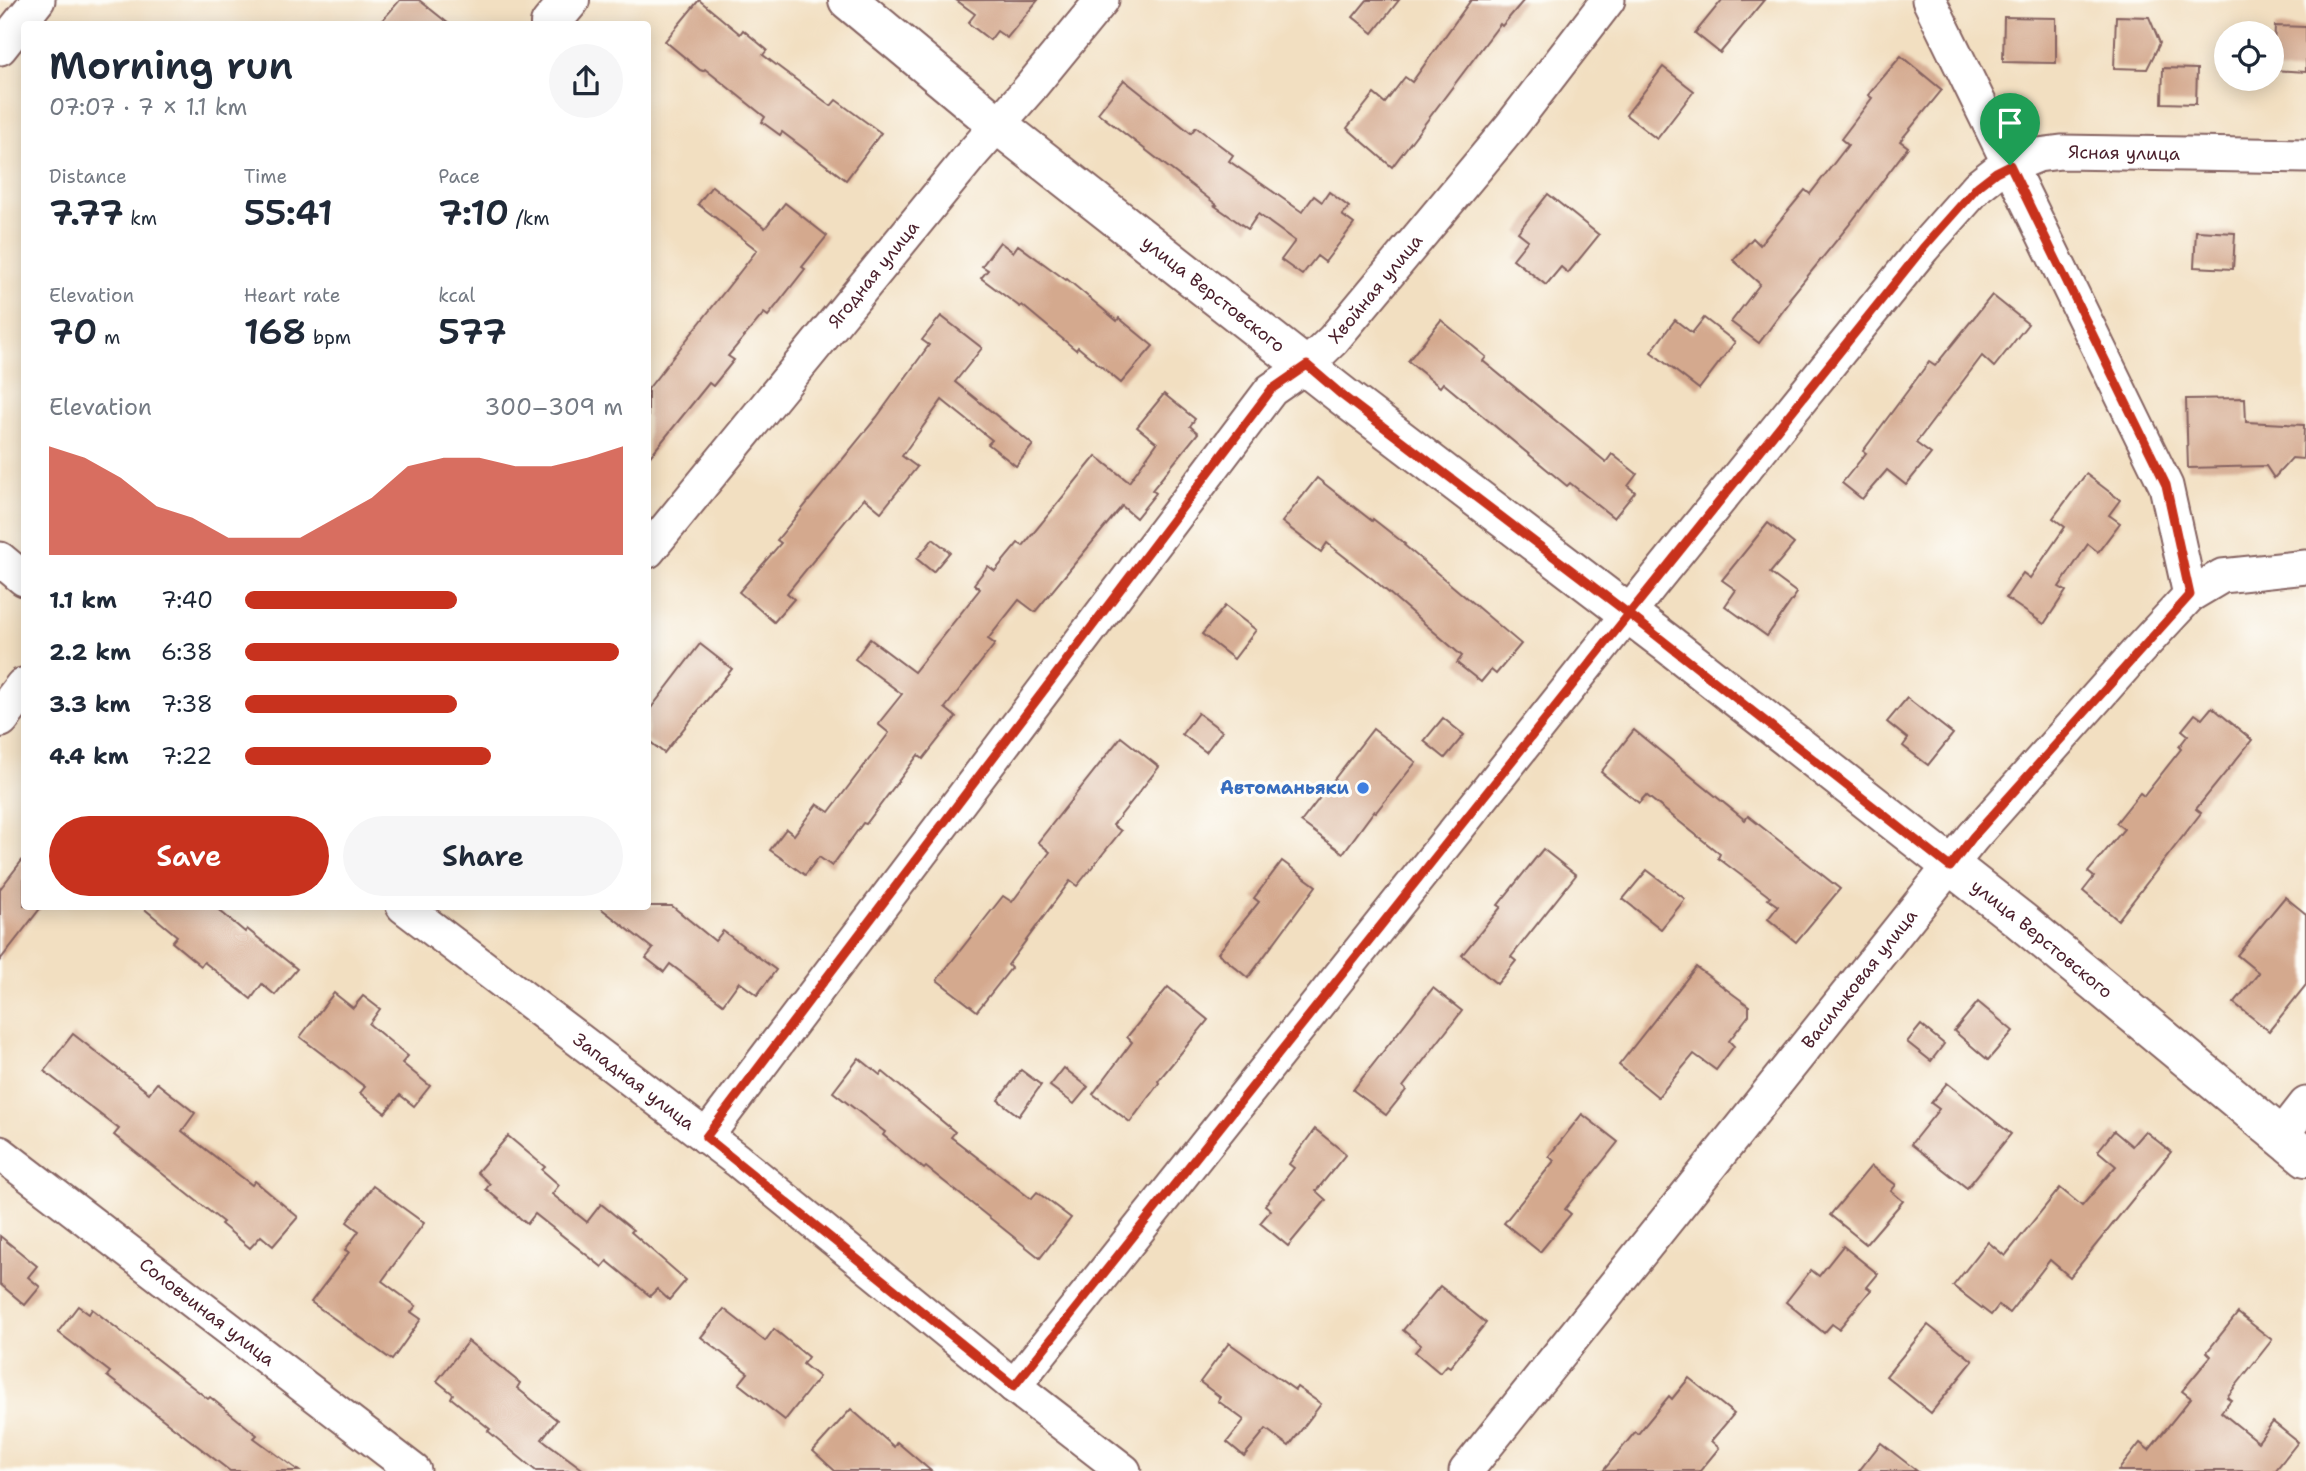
<!DOCTYPE html>
<html lang="en">
<head>
<meta charset="utf-8">
<style>
  :root { --surface:#fff; --page:#f6f6f7; --text:#1f2937; --muted:#747a83; --accent:#c8321e }
  body { margin:0; font-family:"Shantell Sans",sans-serif; background:var(--page); color:var(--text); height:100vh; display:flex; flex-direction:column; font-size:26px; white-space:nowrap }
  * { box-sizing:border-box; margin:0 }
  p { font-size:23px; color:var(--muted) }
  .icon { flex:none; width:38px; height:38px; fill:none; stroke:currentColor; stroke-width:2; stroke-linecap:round; stroke-linejoin:round }
  .map { position:relative; flex:1; overflow:hidden }
  .details { position:absolute; left:21px; top:21px; width:630px; height:889px; display:flex; flex-direction:column; background:var(--surface); border-radius:7px; box-shadow:0 4px 18px #0003 }
  .details>* { flex:none }
  .tools { position:absolute; left:2214px; top:21px; display:grid; gap:14px }
  .tools a { display:grid; place-items:center; width:70px; height:70px; border-radius:50%; background:var(--surface); box-shadow:0 4px 18px #0003; font-size:35px }
  .pin { position:absolute; display:grid; place-items:center; width:60px; height:60px; color:#fff; margin:-72px -30px; border-radius:50% 50% 50% 0; rotate:-45deg; box-shadow:0 0 7px #0007 }
  .pin .icon { rotate:45deg }
  .round { display:grid; place-items:center; flex:none; width:74px; height:74px; border-radius:37px; background:var(--page) }
  .summary { display:flex; align-items:center; justify-content:space-between; height:119px; padding:0 28px }
  h1 { font-size:38px; font-weight:600; line-height:52px }
  .metrics { display:grid; grid-template-columns:repeat(3,1fr); gap:10px; height:119px; padding:7px 28px }
  .metrics div { display:grid; align-content:center }
  .metrics b { font-size:35px; font-weight:600 }
  .metrics small { font-size:19px; font-weight:400 }
  .metrics p { font-size:19px }
  .chart { height:196px; padding:14px 28px }
  .chart p { display:flex; justify-content:space-between }
  .chart svg { width:100%; height:126px; margin-top:7px; fill:var(--accent); opacity:.7 }
  .button { display:flex; gap:14px; margin-top:auto; padding:14px 28px }
  .button a { flex:1; height:80px; border-radius:42px; background:var(--accent); color:#fff; font-size:28px; font-weight:600; line-height:80px; text-align:center }
  .button a+a { background:var(--page); color:var(--text) }
  ul { padding:0 28px; list-style:none; font-size:23px }
  li { display:grid; grid-template-columns:112px 84px 1fr; align-items:center; height:52px }
  li i { height:18px; border-radius:9px; background:var(--accent) }
  .map>svg:first-child { display:block }
</style>
</head>
<body>
<div class="map">
<svg width="2306" height="1471" viewBox="0 0 2306 1471">
  <rect width="100%" height="100%" fill="#fdfcf7"/>
  <filter id="ink" filterUnits="userSpaceOnUse"><feTurbulence type="fractalNoise" baseFrequency=".0143" numOctaves="2"/><feDisplacementMap in="SourceGraphic" scale="14" xChannelSelector="R" yChannelSelector="G"/><feConvolveMatrix kernelMatrix="1 2 1 2 8 2 1 2 1" color-interpolation-filters="sRGB"/></filter>
  <filter id="wash" filterUnits="userSpaceOnUse"><feTurbulence type="fractalNoise" baseFrequency=".00686" numOctaves="4" result="noise"/><feDisplacementMap in="SourceGraphic" scale="28" xChannelSelector="R" yChannelSelector="G"/><feGaussianBlur stdDeviation="1.57" result="paint"/><feColorMatrix in="noise" values="0 0 0 0 0 0 0 0 0 0 0 0 0 0 0 0 0 1.4 0 .05"/><feComposite in="paint" operator="in"/></filter>
  <g filter="url(#wash)">
    <rect width="100%" height="100%" fill="#f2dfc1"/>
    <g id="blocks">
      <g fill="#d4a98e">
        <polygon points="400,0 419,0 449,24 379,24"/>
        <polygon points="699,0 740,34 743,30 767,50 763,55 831,106 836,100 881,133 846,180 782,132 780,135 762,122 765,117 705,69 703,71 700,70 665,41"/>
        <polygon points="956,0 1038,0 1007,38 997,31 990,40 968,23 975,14"/>
        <polygon points="1367,0 1399,0 1373,33 1353,17"/>
        <polygon points="1471,0 1524,0 1502,26 1500,24 1392,167 1347,128 1374,94 1385,103 1405,77 1412,82"/>
        <polygon points="1722,0 1764,0 1720,53 1695,33"/>
        <polygon points="2116,16 2149,17 2160,43 2147,69 2114,68"/>
        <polygon points="2004,17 2056,18 2056,63 2003,62"/>
        <polygon points="2275,26 2306,27 2306,72 2273,70"/>
        <polygon points="1901,56 1942,90 1900,141 1908,147 1849,225 1789,299 1791,300 1759,343 1731,322 1760,284 1733,260 1753,238 1760,245 1805,190 1810,194 1848,145 1841,139 1872,98 1868,95"/>
        <polygon points="1663,67 1694,91 1657,139 1626,115"/>
        <polygon points="2163,68 2197,69 2196,104 2162,103"/>
        <polygon points="1124,80 1191,133 1196,127 1233,155 1229,161 1302,212 1314,196 1322,202 1329,192 1349,207 1342,215 1354,224 1325,262 1317,256 1302,275 1281,260 1295,241 1258,214 1248,229 1215,206 1217,205 1098,113"/>
        <polygon points="712,186 765,228 785,203 827,236 802,267 805,269 768,316 764,313 728,356 734,360 713,386 709,383 648,459 648,389 757,250 698,204"/>
        <polygon points="1548,194 1599,235 1568,273 1561,267 1546,285 1513,259 1528,240 1518,232"/>
        <polygon points="2196,231 2235,233 2233,269 2194,267"/>
        <polygon points="1000,242 1013,252 1018,245 1066,280 1067,279 1117,321 1119,318 1153,346 1121,383 1078,347 1076,350 1022,305 1020,307 981,278 988,270 982,266"/>
        <polygon points="1992,295 2028,324 1994,367 1982,356 1916,443 1931,454 1906,485 1887,470 1862,499 1842,483 1866,453 1863,451 1929,362 1935,366"/>
        <polygon points="941,316 982,348 955,382 1033,445 1016,466 988,444 992,440 942,400 902,456 917,467 881,512 864,498 787,593 794,599 774,622 739,592 781,543 777,540 877,417 929,345 922,340"/>
        <polygon points="1704,318 1735,342 1699,389 1651,352 1675,320 1692,333"/>
        <polygon points="1441,320 1486,357 1483,361 1606,462 1612,454 1637,474 1628,486 1635,492 1614,518 1570,483 1567,486 1443,383 1440,387 1408,361"/>
        <polygon points="1164,394 1195,419 1190,426 1198,433 1152,490 1156,493 1136,518 1122,506 1035,612 1019,600 988,639 995,644 945,708 956,717 923,759 918,755 866,824 863,823 832,866 819,857 805,875 770,850 786,829 794,835 817,804 829,812 889,733 878,724 902,694 855,659 870,639 914,672 980,589 974,584 988,566 995,571 1018,543 1023,546 1096,456 1129,482 1157,443 1137,427"/>
        <polygon points="2245,398 2246,422 2304,425 2303,459 2292,458 2274,478 2266,466 2188,468 2186,399"/>
        <polygon points="2086,474 2120,500 2109,515 2120,523 2098,552 2088,544 2059,587 2066,591 2044,624 2006,598 2023,573 2030,578 2065,527 2053,518"/>
        <polygon points="1317,478 1372,521 1373,519 1405,544 1404,545 1521,644 1496,674 1491,670 1481,682 1457,663 1462,656 1374,580 1327,543 1321,552 1282,522"/>
        <polygon points="1768,523 1794,544 1770,573 1797,593 1767,636 1725,606 1736,590 1722,580"/>
        <polygon points="933,539 950,552 933,572 917,559"/>
        <polygon points="1225,606 1256,630 1234,659 1202,634"/>
        <polygon points="700,644 732,669 664,753 648,740 648,712"/>
        <polygon points="1907,698 1953,734 1928,765 1903,746 1908,739 1887,722"/>
        <polygon points="2212,707 2252,740 2196,809 2201,813 2118,920 2083,891 2094,877 2088,872 2124,829 2116,823 2140,793 2144,796 2181,749 2179,747 2188,735 2182,730 2195,714 2202,719"/>
        <polygon points="1198,713 1222,731 1206,752 1182,734"/>
        <polygon points="1443,718 1464,735 1445,758 1424,741"/>
        <polygon points="1373,729 1416,762 1376,812 1374,811 1343,853 1301,822"/>
        <polygon points="1634,730 1745,820 1748,816 1840,889 1796,942 1768,919 1778,906 1768,899 1770,897 1718,858 1720,854 1646,795 1639,803 1601,772"/>
        <polygon points="1121,737 1159,767 1113,825 1121,831 1077,886 1070,881 1008,965 1011,968 977,1011 937,980 1003,896 1012,902 1050,852 1038,842"/>
        <polygon points="1543,849 1576,875 1511,957 1516,961 1497,984 1462,955 1501,907 1498,905"/>
        <polygon points="24,858 24,906 42,906 0,960 0,889"/>
        <polygon points="1282,861 1316,886 1248,978 1218,953 1259,902 1254,898"/>
        <polygon points="1647,870 1685,899 1661,929 1623,899"/>
        <polygon points="2285,897 2306,914 2306,985 2269,1031 2234,1003 2259,973 2237,955"/>
        <polygon points="141,906 214,906 245,932 247,929 297,969 275,995 262,984 251,999 204,962 201,966 172,942 177,936"/>
        <polygon points="598,906 672,906 715,941 723,931 776,970 757,995 739,982 723,1004 670,964 664,972 646,958 653,949"/>
        <polygon points="1696,967 1749,1006 1749,1015 1729,1041 1734,1046 1716,1070 1694,1054 1658,1097 1619,1065"/>
        <polygon points="1168,987 1208,1020 1158,1081 1159,1083 1130,1122 1093,1094 1132,1042 1127,1037"/>
        <polygon points="1433,988 1462,1011 1403,1087 1406,1090 1386,1115 1353,1090"/>
        <polygon points="334,993 353,1008 363,996 380,1009 369,1024 408,1056 402,1063 430,1086 414,1106 400,1095 385,1113 360,1093 365,1087 300,1037"/>
        <polygon points="1978,1002 2013,1031 1988,1060 1954,1031"/>
        <polygon points="1921,1025 1944,1044 1931,1061 1907,1042"/>
        <polygon points="73,1034 149,1093 157,1083 195,1113 182,1131 252,1185 255,1181 298,1217 273,1246 261,1236 250,1248 221,1224 223,1222 114,1135 119,1129 44,1071"/>
        <polygon points="859,1058 880,1075 883,1072 955,1132 951,1137 1031,1199 1037,1192 1071,1218 1040,1258 926,1167 924,1169 883,1135 885,1132 833,1092"/>
        <polygon points="1064,1068 1088,1087 1074,1104 1050,1086"/>
        <polygon points="1021,1070 1041,1085 1019,1116 998,1100"/>
        <polygon points="1947,1083 2011,1134 1967,1188 1911,1144 1939,1109 1931,1103"/>
        <polygon points="1582,1114 1618,1142 1565,1209 1571,1214 1540,1252 1504,1223 1554,1161 1549,1156"/>
        <polygon points="1315,1129 1346,1154 1316,1191 1326,1200 1288,1246 1260,1223 1271,1210 1265,1205 1294,1168 1289,1164"/>
        <polygon points="2114,1131 2132,1146 2145,1131 2171,1152 2070,1277 2050,1260 2009,1313 1999,1305 1991,1315 1953,1286 1988,1242 2005,1256 2060,1188 2082,1206 2116,1166 2098,1151"/>
        <polygon points="508,1136 545,1167 542,1170 559,1185 552,1194 587,1222 601,1204 633,1230 631,1232 686,1280 669,1300 657,1289 650,1296 607,1261 602,1267 535,1214 527,1224 486,1189 490,1184 477,1172"/>
        <polygon points="1871,1166 1896,1185 1891,1191 1903,1201 1866,1244 1830,1215"/>
        <polygon points="373,1186 424,1223 382,1281 416,1306 411,1312 421,1319 392,1360 311,1302 349,1252 345,1250 359,1231 347,1222"/>
        <polygon points="0,1236 37,1266 28,1277 40,1287 25,1305 0,1284"/>
        <polygon points="1843,1246 1878,1274 1867,1287 1871,1290 1839,1329 1832,1324 1824,1333 1786,1302 1811,1270 1819,1276"/>
        <polygon points="1440,1286 1486,1323 1450,1367 1447,1365 1440,1373 1415,1352 1421,1345 1403,1330"/>
        <polygon points="78,1306 89,1314 92,1309 208,1399 210,1397 257,1435 254,1438 299,1471 230,1471 107,1376 110,1372 58,1332"/>
        <polygon points="724,1309 765,1341 774,1329 808,1357 803,1364 819,1377 785,1420 739,1384 748,1373 701,1337"/>
        <polygon points="2238,1313 2272,1340 2227,1397 2231,1400 2221,1412 2258,1442 2273,1422 2298,1442 2275,1471 2118,1471 2140,1443 2149,1450 2191,1398 2182,1391 2211,1356 2207,1352"/>
        <polygon points="1928,1325 1973,1361 1931,1413 1886,1376"/>
        <polygon points="468,1341 520,1383 517,1388 557,1420 542,1439 585,1471 536,1471 488,1431 490,1429 451,1398 453,1394 437,1381"/>
        <polygon points="1229,1343 1295,1390 1297,1387 1321,1404 1289,1446 1266,1429 1244,1456 1227,1442 1244,1420 1218,1401 1220,1397 1200,1382"/>
        <polygon points="1689,1378 1734,1414 1711,1441 1719,1448 1700,1471 1603,1471 1635,1432 1638,1434 1669,1396 1672,1399"/>
        <polygon points="851,1409 894,1447 897,1442 931,1471 835,1471 813,1451"/>
        <polygon points="1881,1443 1917,1471 1859,1471"/>
      </g>
    </g>
  </g>
  <g filter="url(#ink)">
    <use href="#blocks" fill-opacity="0" stroke="#856260" stroke-width="2"/>
    <g fill="none" stroke-linecap="round" stroke-linejoin="round">
      <g stroke="#856260" stroke-width="37">
        <g id="minor">
          <polyline points="1929,0 2166,486 2190,595"/>
          <polyline points="0,48 38,0"/>
          <path id="s1" d="M648,551l323,-396 59,-67 72,-88"/>
          <polyline points="0,559 24,579"/>
          <path id="s2" d="M403,906l334,254 277,226 110,85"/>
          <polyline points="2281,1136 2306,1104"/>
          <path id="s3" d="M706,1137l565,-747 36,-25 26,-25 179,-215 96,-125"/>
          <path id="s4" d="M0,1153l414,318"/>
          <path id="s5" d="M1014,1386l640,-805 269,-333 55,-62 18,-14 42,-17 23,-3 245,4"/>
          <path id="s6" d="M1466,1471l507,-634 165,-186 52,-56 32,-19 84,-9"/>
        </g>
      </g>
      <g stroke="#856260" stroke-width="42">
        <g id="tertiary">
          <path id="s7" d="M848,0l150,125 345,271 324,247 353,277 286,237"/>
          <polyline points="550,24 570,0"/>
          <polyline points="0,718 24,687"/>
        </g>
      </g>
      <use href="#minor" stroke="#fff" stroke-width="33"/>
      <use href="#tertiary" stroke="#fff" stroke-width="38"/>
    </g>
  </g>
  <g fill="none" stroke-linecap="round" stroke-linejoin="round" filter="url(#ink)">
    <g stroke="#fff" stroke-width="14">
      <polyline id="route" points="2010,165 1996,172 1978,186 1923,248 1629,614 1343,396 1307,365 1271,390 706,1137 1014,1386 1629,614 1950,867 1973,837 2190,595 2166,485 2010,165"/>
    </g>
    <use href="#route" stroke="#c8321e" stroke-width="9"/>
  </g>
  <circle fill="#3f7fe0" stroke="#fdfcf7" stroke-width="2.5" cx="1363" cy="788" r="7"/>
  <g text-anchor="middle" stroke-width="7" stroke-linejoin="round" paint-order="stroke">
    <g font-size="18" fill="#4a1f2b" stroke="#fdfcf7">
      <text dy="6" stroke="none"><textPath href="#s5" startOffset="1694">Ясная улица</textPath></text>
      <text dy="6" stroke="none"><textPath href="#s1" startOffset="357">Ягодная улица</textPath></text>
      <text dy="6" stroke="none"><textPath href="#s3" startOffset="1083">Хвойная улица</textPath></text>
      <text dy="6" stroke="none"><textPath href="#s7" startOffset="469">улица Верстовского</textPath></text>
      <text dy="6" stroke="none"><textPath href="#s7" startOffset="1519">улица Верстовского</textPath></text>
      <text dy="6" stroke="none"><textPath href="#s6" startOffset="630">Васильковая улица</textPath></text>
      <text dy="6" stroke="none"><textPath href="#s2" startOffset="290">Западная улица</textPath></text>
      <text dy="6" stroke="none"><textPath href="#s4" startOffset="261">Соловьиная улица</textPath></text>
    </g>
    <g font-size="18" font-weight="bold" fill="#366cbe" stroke="#fdfcf7" text-anchor="end">
      <text x="1349" y="794">Автоманьяки</text>
    </g>
  </g>
</svg>
<div class="tools">
<a><svg class="icon" aria-label="locate" viewBox="0 0 24 24"><circle cx="12" cy="12" r="6"/><path d="M12 2v4M12 18v4M2 12h4M18 12h4"/></svg></a>
</div>
<div class="pin" style="left:2010px;top:165px;background:#1e9e55"><svg class="icon" aria-label="arrive" viewBox="0 0 24 24"><path d="M6 21V4h12l-3 4 3 4H6"/></svg></div>
<section class="details">
<div class="summary"><div><h1>Morning run</h1><p>07:07 · 7 × 1.1 km</p></div><a class="round"><svg class="icon" aria-label="share" viewBox="0 0 24 24"><path d="M12 15V3M7 8l5-5 5 5M5 13v7h14v-7"/></svg></a></div>
<div class="metrics">
<div><p>Distance</p><b>7.77<small> km</small></b></div>
<div><p>Time</p><b>55:41</b></div>
<div><p>Pace</p><b>7:10<small> /km</small></b></div>
</div>
<div class="metrics">
<div><p>Elevation</p><b>70<small> m</small></b></div>
<div><p>Heart rate</p><b>168<small> bpm</small></b></div>
<div><p>kcal</p><b>577</b></div>
</div>
<div class="chart"><p><span>Elevation</span>300–309 m</p>
<svg viewBox="0 0 160 44" preserveAspectRatio="none"><path d="M0 44V6L10 10L20 17L30 27L40 31L50 38L60 38L70 38L80 31L90 24L100 13L110 10L120 10L130 13L140 13L150 10L160 6V44z"/></svg>
</div>
<ul>
<li><b>1.1 km</b>7:40<i style="width:56%"></i></li>
<li><b>2.2 km</b>6:38<i style="width:99%"></i></li>
<li><b>3.3 km</b>7:38<i style="width:56%"></i></li>
<li><b>4.4 km</b>7:22<i style="width:65%"></i></li>
</ul>
<div class="button"><a>Save</a><a>Share</a></div>
</section>
</div>
</body>
</html>
